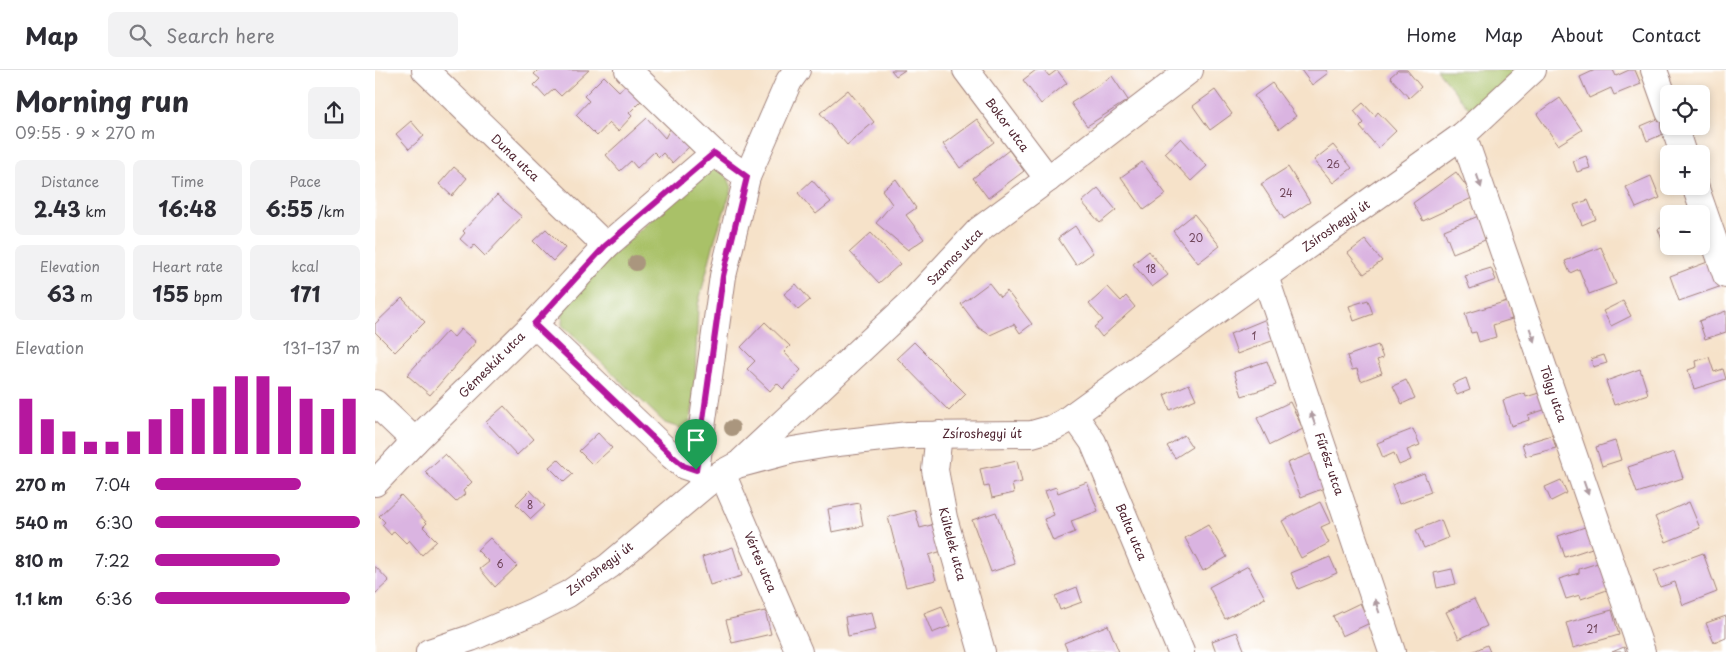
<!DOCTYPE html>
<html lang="en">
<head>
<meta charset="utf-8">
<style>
  :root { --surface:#fff; --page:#f2f2f3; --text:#2b2b33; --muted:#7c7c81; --line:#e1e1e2; --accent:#b5179e }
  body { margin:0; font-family:"Playpen Sans",sans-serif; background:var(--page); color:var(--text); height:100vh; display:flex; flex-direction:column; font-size:19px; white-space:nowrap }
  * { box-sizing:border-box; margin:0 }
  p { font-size:16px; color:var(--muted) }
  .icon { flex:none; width:28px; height:28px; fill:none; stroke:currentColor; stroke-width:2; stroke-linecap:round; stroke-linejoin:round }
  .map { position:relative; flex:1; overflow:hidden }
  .side { display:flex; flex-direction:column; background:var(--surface); width:375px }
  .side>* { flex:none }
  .tools { position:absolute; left:1285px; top:15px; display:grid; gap:10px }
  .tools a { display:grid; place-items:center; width:50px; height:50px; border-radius:8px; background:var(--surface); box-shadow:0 2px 8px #0003; font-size:25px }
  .pin { position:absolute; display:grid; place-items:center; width:42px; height:42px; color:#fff; margin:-51px -21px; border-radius:50% 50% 50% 0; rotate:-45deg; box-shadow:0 0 5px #0007 }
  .pin .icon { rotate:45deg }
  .round { display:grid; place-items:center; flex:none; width:52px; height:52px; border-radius:8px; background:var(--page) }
  .overview { display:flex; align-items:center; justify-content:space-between; height:85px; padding:0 15px }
  h1 { font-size:28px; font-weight:700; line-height:38px }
  .figures { display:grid; grid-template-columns:repeat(3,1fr); gap:8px; height:85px; padding:5px 15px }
  .figures div { display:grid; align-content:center; border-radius:8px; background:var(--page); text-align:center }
  .figures b { font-size:21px; font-weight:700 }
  .figures small { font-size:14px; font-weight:400 }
  .figures p { font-size:14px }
  .chart { height:140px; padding:10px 15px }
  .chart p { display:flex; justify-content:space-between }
  .chart svg { width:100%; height:90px; margin-top:5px; stroke:var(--accent); stroke-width:6 }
  ul { padding:0 15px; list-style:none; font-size:16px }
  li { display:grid; grid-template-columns:80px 60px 1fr; align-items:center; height:38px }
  li i { height:12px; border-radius:6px; background:var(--accent) }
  header { display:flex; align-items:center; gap:30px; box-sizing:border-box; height:70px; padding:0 25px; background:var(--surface); border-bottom:1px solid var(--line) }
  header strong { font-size:24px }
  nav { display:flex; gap:28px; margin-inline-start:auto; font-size:18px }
  .search { width:350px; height:45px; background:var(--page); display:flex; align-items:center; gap:12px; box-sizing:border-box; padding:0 18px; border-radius:8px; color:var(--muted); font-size:19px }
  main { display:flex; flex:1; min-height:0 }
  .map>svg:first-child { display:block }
</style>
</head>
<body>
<header>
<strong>Map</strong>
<div class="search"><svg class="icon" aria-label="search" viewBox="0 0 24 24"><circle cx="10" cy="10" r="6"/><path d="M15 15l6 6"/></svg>Search here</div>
<nav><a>Home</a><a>Map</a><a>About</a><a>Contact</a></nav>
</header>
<main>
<section class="side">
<div class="overview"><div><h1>Morning run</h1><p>09:55 · 9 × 270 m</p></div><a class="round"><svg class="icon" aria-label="share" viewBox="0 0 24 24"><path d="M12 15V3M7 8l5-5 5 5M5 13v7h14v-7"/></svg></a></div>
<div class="figures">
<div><p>Distance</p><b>2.43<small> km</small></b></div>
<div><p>Time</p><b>16:48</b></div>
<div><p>Pace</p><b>6:55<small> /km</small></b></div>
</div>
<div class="figures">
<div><p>Elevation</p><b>63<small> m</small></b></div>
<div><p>Heart rate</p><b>155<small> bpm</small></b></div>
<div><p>kcal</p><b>171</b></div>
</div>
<div class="chart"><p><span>Elevation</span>131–137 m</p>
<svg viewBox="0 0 160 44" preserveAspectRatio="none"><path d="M5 44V17M15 44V27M25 44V33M35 44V38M45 44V38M55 44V33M65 44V27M75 44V22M85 44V17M95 44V11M105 44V6M115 44V6M125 44V11M135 44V17M145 44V22M155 44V17"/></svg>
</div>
<ul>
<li><b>270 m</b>7:04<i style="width:71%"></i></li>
<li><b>540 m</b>6:30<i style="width:100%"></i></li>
<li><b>810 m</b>7:22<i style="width:61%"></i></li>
<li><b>1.1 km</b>6:36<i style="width:95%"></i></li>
</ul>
</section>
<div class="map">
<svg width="1351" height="582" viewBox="0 0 1351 582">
  <rect width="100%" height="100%" fill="#fff"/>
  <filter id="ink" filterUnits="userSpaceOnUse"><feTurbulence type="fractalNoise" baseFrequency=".02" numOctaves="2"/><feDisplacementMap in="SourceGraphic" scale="10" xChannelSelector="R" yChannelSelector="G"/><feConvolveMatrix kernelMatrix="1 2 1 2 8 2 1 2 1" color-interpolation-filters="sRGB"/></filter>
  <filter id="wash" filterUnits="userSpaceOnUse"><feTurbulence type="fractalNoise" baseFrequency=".0096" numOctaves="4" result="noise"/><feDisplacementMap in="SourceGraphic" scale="20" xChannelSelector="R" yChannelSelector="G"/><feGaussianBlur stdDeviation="1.12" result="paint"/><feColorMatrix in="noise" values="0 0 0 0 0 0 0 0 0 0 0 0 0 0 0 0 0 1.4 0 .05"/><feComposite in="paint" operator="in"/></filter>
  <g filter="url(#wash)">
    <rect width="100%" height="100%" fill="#f6e2c9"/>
    <g fill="#a9c167" stroke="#7a7049">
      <polygon points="1062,0 1146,0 1098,43"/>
      <polygon points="335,96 352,105 357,118 340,169 323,235 319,331 313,361 290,353 187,255 188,239 218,203"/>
    </g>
    <g id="blocks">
      <g fill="#dab4e1">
        <polygon points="163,0 214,0 186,26 179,19 170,27 159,15 165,9 159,4"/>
        <polygon points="516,0 530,0 521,6"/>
        <polygon points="661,0 669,0 674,6 682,0 692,13 666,34 648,10"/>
        <polygon points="926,0 951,0 953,3 937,15"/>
        <polygon points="1023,0 1032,0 1046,17 1034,28 1015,7"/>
        <polygon points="1220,0 1238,0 1241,6 1254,0 1260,0 1266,14 1239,25 1236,18 1214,28 1205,7"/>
        <polygon points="229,6 244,21 251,15 267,30 254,43 257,46 243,61 234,53 222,66 201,45 214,31 209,26"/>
        <polygon points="737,6 753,30 712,56 696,33"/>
        <polygon points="897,13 921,46 904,59 879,26"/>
        <polygon points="473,20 499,52 472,75 445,43"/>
        <polygon points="840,20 857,44 835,60 818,36"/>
        <polygon points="1185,28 1207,60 1183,75 1162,44"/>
        <polygon points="988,33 1000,46 1003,42 1021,61 1003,78 985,57 989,53 979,41"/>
        <polygon points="1287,47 1293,62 1272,71 1266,56"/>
        <polygon points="272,48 290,68 296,57 314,77 297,93 288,83 284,87 279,82 262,98 256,91 245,101 231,85"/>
        <polygon points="602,49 619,72 585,98 568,74"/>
        <polygon points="36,51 49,66 34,79 21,64"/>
        <polygon points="806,68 832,96 816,111 790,83"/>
        <polygon points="958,75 977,98 958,113 939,90"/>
        <polygon points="634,80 649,101 613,128 598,108"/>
        <polygon points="1211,86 1215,98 1202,102 1198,91"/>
        <polygon points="767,92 791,124 769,140 746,107"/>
        <polygon points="79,97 92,108 77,126 64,114"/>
        <polygon points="913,97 935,132 909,149 886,114"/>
        <polygon points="1081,102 1099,127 1048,151 1038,133"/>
        <polygon points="1276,106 1285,128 1261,138 1251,117"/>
        <polygon points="521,109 541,138 531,145 549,169 533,180 501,153 517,134 507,120"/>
        <polygon points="437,110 456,132 441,144 423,123"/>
        <polygon points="723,118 741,140 725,153 707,132"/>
        <polygon points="122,125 147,147 110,186 99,175 96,179 85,169 90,163 88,161"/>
        <polygon points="1213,130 1221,149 1207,155 1199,135"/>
        <polygon points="819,144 845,176 823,193 798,161"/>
        <polygon points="1106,145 1115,168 1078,183 1069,160"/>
        <polygon points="1294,155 1294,176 1309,176 1292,183 1283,159"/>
        <polygon points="700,156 718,183 701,195 683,168"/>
        <polygon points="171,159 190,178 178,191 158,171"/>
        <polygon points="496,163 525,194 504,213 475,182"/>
        <polygon points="990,170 1007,191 989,204 973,183"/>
        <polygon points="1226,177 1241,214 1214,224 1204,199 1195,203 1190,191"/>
        <polygon points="774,181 793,205 777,217 758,194"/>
        <polygon points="1338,190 1347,216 1304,231 1295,206"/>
        <polygon points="1116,198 1121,210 1095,219 1090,206"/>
        <polygon points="614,213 625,227 632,221 657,254 645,263 639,254 615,265 604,258 586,234"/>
        <polygon points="421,214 435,230 423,240 409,224"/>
        <polygon points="733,217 746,231 751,226 760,237 727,267 719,257 728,250 714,234"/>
        <polygon points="27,228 50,252 20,282 0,262 0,254"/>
        <polygon points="993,230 998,244 979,251 974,236"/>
        <polygon points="1132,231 1137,249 1118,255 1121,267 1104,272 1101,262 1096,263 1090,244"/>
        <polygon points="1248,231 1256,246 1236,256 1228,241"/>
        <polygon points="1351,241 1351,262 1330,269 1324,251"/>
        <polygon points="894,248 902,269 862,284 855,264"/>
        <polygon points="390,252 415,276 409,282 426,300 408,319 402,313 395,321 372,299 380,291 366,277"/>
        <polygon points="86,259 101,272 55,325 32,305 72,261 79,267"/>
        <polygon points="539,272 591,324 574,341 522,288"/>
        <polygon points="1003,275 1008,288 1002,290 1007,303 986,311 982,299 977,300 972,286"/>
        <polygon points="1229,285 1232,293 1218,297 1216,289"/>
        <polygon points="1334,287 1339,302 1348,299 1351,309 1319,319 1313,300 1322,297 1321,291"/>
        <polygon points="892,291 901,315 867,326 859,302"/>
        <polygon points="1265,299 1273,324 1239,335 1231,311"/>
        <polygon points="1091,308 1095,320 1082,325 1077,314"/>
        <polygon points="1031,310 1040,328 1027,334 1018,316"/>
        <polygon points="814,314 821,329 795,340 789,325"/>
        <polygon points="1167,322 1172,339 1153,345 1154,350 1136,356 1128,330 1150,323 1151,327"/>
        <polygon points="915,332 928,359 895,375 882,348"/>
        <polygon points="129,336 159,369 142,385 111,352"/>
        <polygon points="1038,359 1045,375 1032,380 1036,390 1024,395 1019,383 1008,388 1002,373"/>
        <polygon points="223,363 237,378 218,395 204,381"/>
        <polygon points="809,365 817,377 800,388 792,376"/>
        <polygon points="1177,365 1181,378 1151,386 1147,374"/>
        <polygon points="1240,371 1246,390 1227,396 1221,377"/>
        <polygon points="943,381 957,415 926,427 912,393"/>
        <polygon points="1299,382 1308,408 1262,423 1253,397"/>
        <polygon points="70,384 97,412 88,421 90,424 81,432 50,402"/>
        <polygon points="183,389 198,404 189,412 174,397"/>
        <polygon points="642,391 647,412 637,414 639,423 617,428 614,416 609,417 605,399"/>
        <polygon points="1049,403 1056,422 1024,434 1017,415"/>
        <polygon points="1186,410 1192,423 1176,431 1170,417"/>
        <polygon points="712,412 723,441 696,451 700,462 678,471 669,449 679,445 670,421 681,417 683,423"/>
        <polygon points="155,420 170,436 156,449 141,434"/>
        <polygon points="26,425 52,453 48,457 62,471 47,485 34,470 31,473 19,461 16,465 7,455 10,452 4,446"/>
        <polygon points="945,432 955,453 946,457 954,473 926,488 907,451"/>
        <polygon points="1314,432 1325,458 1291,472 1280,447"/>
        <polygon points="484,433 488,456 457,462 453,439"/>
        <polygon points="540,440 545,458 560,454 567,481 554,485 561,510 531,517 513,447"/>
        <polygon points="621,442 640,494 616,502 597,450"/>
        <polygon points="1066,450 1073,468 1049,478 1041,460"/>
        <polygon points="833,455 852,487 828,501 810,468"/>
        <polygon points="1210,457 1217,478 1190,487 1183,466"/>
        <polygon points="115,468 142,496 120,517 105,499 114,492 102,480"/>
        <polygon points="358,477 367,506 335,515 327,487"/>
        <polygon points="1328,483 1342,522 1308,535 1300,512 1285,517 1279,501"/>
        <polygon points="955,487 962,503 923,519 916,503"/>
        <polygon points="1226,492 1235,519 1206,529 1205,525 1191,529 1184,509 1204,503 1204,499"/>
        <polygon points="0,496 14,511 0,524"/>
        <polygon points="873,496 890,528 850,549 834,517"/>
        <polygon points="1077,499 1081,514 1062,518 1059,503"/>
        <polygon points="702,517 707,532 685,540 680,526"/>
        <polygon points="1099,529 1112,556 1084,569 1071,542"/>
        <polygon points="985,533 995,553 967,566 958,546"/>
        <polygon points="567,536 575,556 557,563 549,543"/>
        <polygon points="1237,540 1244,565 1198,578 1191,553"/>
        <polygon points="390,541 396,564 357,573 351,550"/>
        <polygon points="497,542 501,560 473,566 470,547"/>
        <polygon points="1351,546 1351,568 1339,573 1331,553"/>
        <polygon points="733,555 744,582 693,582 689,573"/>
        <polygon points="862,562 870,582 841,582 837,571"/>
        <polygon points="1112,575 1115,582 1097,582"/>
        <polygon points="1249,577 1251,582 1237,582"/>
      </g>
    </g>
  </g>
  <g filter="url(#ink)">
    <use href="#blocks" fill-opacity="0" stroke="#a0807a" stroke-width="1"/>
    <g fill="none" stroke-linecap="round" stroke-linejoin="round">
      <g stroke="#a0807a" stroke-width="28">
        <g id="minor">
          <polyline points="50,0 231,176"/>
          <polyline points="253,0 339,83"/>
          <polyline points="591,0 673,109"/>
          <polyline points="1279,0 1294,42"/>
          <polyline points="1299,56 1308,84"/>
          <polyline points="1088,65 1267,582"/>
          <polyline points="1320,116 1351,205"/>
          <polyline points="890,206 1017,582"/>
          <polyline points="159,254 297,386 309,396 321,400"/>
          <polyline points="0,333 40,371"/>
          <polyline points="699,345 718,372 806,582"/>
          <polyline points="564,364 560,400 569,448 607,582"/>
          <polyline points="367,391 539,230 604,160 673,109 815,0"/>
          <polyline points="347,403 424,582"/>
          <polyline points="0,413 40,371 159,254 231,176 339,83 372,107"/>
          <polyline points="331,414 321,400 348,206 372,107 414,11 422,0"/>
          <polyline points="54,582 96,568 159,541 193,524 234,496 331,414 347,403 362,395 418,380 454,374 533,365 657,364 678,358 689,352 883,211 1088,65 1158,0"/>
        </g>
      </g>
      <use href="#minor" stroke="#fff" stroke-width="26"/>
    </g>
    <g fill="#aa967e">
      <circle cx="261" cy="193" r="8"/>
      <circle cx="357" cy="358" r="8"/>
    </g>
    <defs><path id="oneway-solid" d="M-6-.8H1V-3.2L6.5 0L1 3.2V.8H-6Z" transform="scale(1.25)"/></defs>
    <g fill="#ae9aa0">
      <use href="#oneway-solid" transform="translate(1104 111) rotate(71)"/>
      <use href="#oneway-solid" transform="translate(1157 265) rotate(71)"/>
      <use href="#oneway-solid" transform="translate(938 349) rotate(-109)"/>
      <use href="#oneway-solid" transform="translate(1211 418) rotate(71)"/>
      <use href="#oneway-solid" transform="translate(1002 536) rotate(-109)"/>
    </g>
  </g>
  <g fill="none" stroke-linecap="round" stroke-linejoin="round" filter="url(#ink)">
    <g stroke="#fff" stroke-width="10">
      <polygon id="route" points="339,83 372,107 348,206 321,400 309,396 297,386 159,254 230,176"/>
    </g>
    <use href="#route" stroke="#b5179e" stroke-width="6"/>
  </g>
  <g text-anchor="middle" stroke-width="4" stroke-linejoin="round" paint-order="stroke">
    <g font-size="10" fill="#6e4458">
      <text x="958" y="98">26</text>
      <text x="911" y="127">24</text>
      <text x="821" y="172">20</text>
      <text x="776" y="203">18</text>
      <text x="879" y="270">1</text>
      <text x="155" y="439">8</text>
      <text x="125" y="498">6</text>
      <text x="1217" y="563">21</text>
    </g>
    <g font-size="12" fill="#4a1f2b" stroke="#fff">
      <text transform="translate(632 55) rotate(53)" y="4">Bokor utca</text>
      <text transform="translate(140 88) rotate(44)" y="4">Duna utca</text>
      <text transform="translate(961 156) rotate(-35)" y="4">Zsíroshegyi út</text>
      <text transform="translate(580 187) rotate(-46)" y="4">Szamos utca</text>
      <text transform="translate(117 295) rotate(-45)" y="4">Gémeskút utca</text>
      <text transform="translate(1178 324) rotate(71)" y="4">Tölgy utca</text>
      <text x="607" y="368">Zsíroshegyi út</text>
      <text transform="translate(954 394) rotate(71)" y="4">Fűrész utca</text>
      <text transform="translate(756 462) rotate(67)" y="4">Balta utca</text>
      <text transform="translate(577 474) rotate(75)" y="4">Kültelek utca</text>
      <text transform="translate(385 492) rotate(67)" y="4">Vértes utca</text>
      <text transform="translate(225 499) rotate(-37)" y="4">Zsíroshegyi út</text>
    </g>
  </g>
</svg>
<div class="tools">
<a><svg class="icon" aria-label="locate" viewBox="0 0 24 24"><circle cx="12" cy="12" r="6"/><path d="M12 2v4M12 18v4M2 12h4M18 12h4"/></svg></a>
<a>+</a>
<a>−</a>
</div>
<div class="pin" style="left:321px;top:400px;background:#1e9e55"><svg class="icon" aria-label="arrive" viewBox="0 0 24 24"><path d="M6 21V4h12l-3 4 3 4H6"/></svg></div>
</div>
</main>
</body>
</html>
